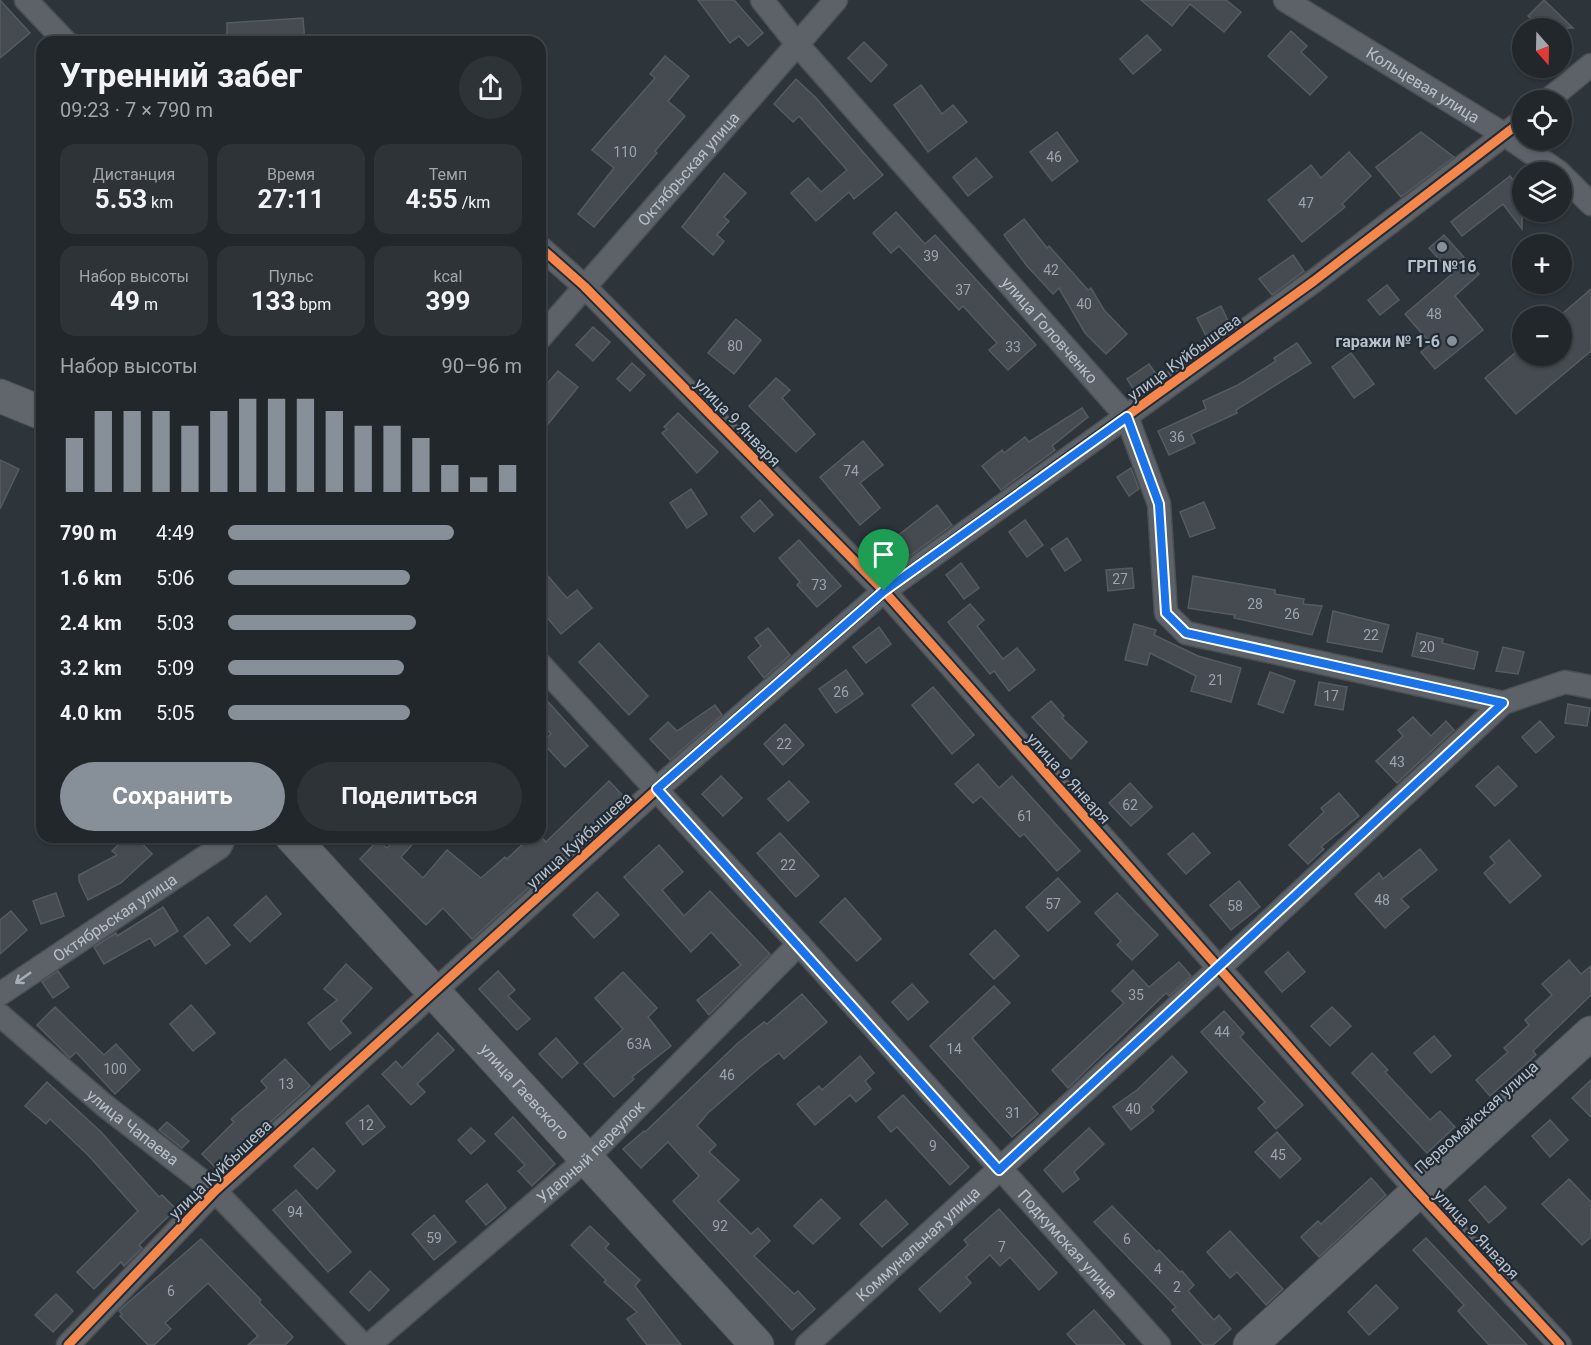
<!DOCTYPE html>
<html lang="ru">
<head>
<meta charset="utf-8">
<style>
  :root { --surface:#22272c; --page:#2e3338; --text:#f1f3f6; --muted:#a2a5a9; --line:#3f4448; --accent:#879098 }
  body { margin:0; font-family:Roboto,sans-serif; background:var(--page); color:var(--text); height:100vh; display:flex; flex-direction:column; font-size:22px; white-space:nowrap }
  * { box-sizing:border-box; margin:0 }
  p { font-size:20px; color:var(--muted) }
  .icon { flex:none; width:33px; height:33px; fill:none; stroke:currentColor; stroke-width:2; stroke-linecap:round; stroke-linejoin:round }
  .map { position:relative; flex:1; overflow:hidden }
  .side { position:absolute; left:36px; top:36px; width:510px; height:807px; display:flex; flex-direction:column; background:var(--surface); border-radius:18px; box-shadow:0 2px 4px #0004,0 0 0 2px var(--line) }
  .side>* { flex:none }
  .needle { width:39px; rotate:160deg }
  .buttons { position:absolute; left:1512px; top:18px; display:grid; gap:12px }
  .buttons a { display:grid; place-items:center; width:60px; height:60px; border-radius:50%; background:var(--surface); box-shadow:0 2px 4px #0004,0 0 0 2px var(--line); font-size:30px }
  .pin { position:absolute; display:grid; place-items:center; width:51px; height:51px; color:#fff; margin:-62px -26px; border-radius:50% 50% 50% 0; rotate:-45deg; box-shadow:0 0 6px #0007 }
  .pin .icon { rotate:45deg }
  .round { display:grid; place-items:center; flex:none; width:63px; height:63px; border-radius:32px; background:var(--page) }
  .headline { display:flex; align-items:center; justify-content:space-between; height:102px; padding:0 24px }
  h1 { font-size:33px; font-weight:700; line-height:45px }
  .stats { display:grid; grid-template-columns:repeat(3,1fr); gap:9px; height:102px; padding:6px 24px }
  .stats div { display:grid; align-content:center; border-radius:15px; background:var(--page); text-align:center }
  .stats b { font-size:26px; font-weight:700 }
  .stats small { font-size:16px; font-weight:400 }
  .stats p { font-size:16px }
  .chart { height:168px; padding:12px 24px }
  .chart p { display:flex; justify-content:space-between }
  .chart svg { width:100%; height:108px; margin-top:6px; stroke:var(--accent); stroke-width:6 }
  .button { display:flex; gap:12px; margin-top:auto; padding:12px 24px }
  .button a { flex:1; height:69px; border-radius:36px; background:var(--accent); color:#fff; font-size:24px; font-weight:700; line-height:69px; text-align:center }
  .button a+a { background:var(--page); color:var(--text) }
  ul { padding:0 24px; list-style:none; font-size:20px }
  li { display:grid; grid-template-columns:96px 72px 1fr; align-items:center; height:45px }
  li i { height:15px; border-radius:8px; background:var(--accent) }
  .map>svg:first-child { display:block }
</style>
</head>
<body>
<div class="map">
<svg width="1591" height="1345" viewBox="0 0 1591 1345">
  <rect width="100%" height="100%" fill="#2d343a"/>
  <g fill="#454b50" stroke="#555c61" stroke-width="1.5">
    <polygon points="0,0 30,33 0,58"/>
    <polygon points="698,0 734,0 763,33 748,46 739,36 730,43"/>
    <polygon points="1141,0 1226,0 1241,12 1224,32 1190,4 1172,26"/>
    <polygon points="1544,0 1573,28 1540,28 1528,16"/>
    <polygon points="303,18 305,42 227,42 227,23"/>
    <polygon points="1291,31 1307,46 1301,52 1327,77 1310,95 1268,56"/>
    <polygon points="1147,35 1161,50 1133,74 1120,59"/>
    <polygon points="864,42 887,65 871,82 848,58"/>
    <polygon points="665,56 689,76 668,101 685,116 655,151 657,153 594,227 578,214 614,168 592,150 655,78 650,74"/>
    <polygon points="796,79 816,98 883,175 854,199 849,192 816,221 791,193 808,178 821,192 847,170 799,116 793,122 774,104"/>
    <polygon points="921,85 942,114 953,105 967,122 928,152 894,105"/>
    <polygon points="1057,132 1078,161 1052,181 1030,152"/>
    <polygon points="1421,132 1454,157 1401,197 1376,167"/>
    <polygon points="1349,152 1371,176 1342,204 1345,207 1302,242 1268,200 1311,165 1321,178"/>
    <polygon points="976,158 992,177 968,196 953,177"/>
    <polygon points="724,173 746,193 724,217 729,221 717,235 724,241 713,255 682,227"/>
    <polygon points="1510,176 1522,192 1522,229 1503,204 1462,236 1451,222"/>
    <polygon points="896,212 925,244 935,235 1036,345 1008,370 989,350 997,343 963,306 959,310 899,246 891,253 873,233"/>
    <polygon points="1024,219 1047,248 1049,246 1088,290 1091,288 1104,310 1127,334 1106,354 1085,333 1059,288 1053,294 1027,266 1004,235"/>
    <polygon points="1444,235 1479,274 1455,296 1483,330 1435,369 1421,352 1431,344 1405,314 1452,274 1429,248"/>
    <polygon points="1293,255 1304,271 1272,295 1259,279"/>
    <polygon points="1387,285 1399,300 1380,315 1368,300"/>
    <polygon points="1591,289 1591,351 1516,414 1485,378 1522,347 1522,356 1562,356 1562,314"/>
    <polygon points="1221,306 1230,325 1208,340 1197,318"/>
    <polygon points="736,319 761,340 734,374 708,353"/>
    <polygon points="593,327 610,342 593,361 576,345"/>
    <polygon points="1297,343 1311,363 1236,410 1237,413 1191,434 1195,443 1169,455 1158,431 1206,409 1203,401 1238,385 1276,361 1274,358"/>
    <polygon points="1351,353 1374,384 1354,398 1332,367"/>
    <polygon points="632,363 645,375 630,391 617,379"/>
    <polygon points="1149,364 1158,377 1136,393 1127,379"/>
    <polygon points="558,371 578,387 540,434 540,392"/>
    <polygon points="776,378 790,390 782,398 815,434 796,452 749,406"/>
    <polygon points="1082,408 1088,417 1052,446 1055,450 1001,490 982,466 1002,450 1004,453 1025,437 1029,442"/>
    <polygon points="678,413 718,452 697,473 662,433 667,429 664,427"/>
    <polygon points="863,441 883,465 860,483 880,508 860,525 820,477"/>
    <polygon points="0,460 19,469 0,509"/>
    <polygon points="1131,468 1139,489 1129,496 1117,477"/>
    <polygon points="691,489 707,514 687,528 670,503"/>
    <polygon points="760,500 773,515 754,532 741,517"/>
    <polygon points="1204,502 1215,528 1190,537 1180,512"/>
    <polygon points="937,505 952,525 896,566 882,548"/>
    <polygon points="1025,520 1043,545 1027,557 1009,532"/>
    <polygon points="1067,538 1081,560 1065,571 1051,549"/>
    <polygon points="799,540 841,586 817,607 797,585 800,582 779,558"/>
    <polygon points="961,563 979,588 964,599 946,575"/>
    <polygon points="540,567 567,598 577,590 592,608 561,634 540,609"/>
    <polygon points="1132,568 1134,588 1108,591 1106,570"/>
    <polygon points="1193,576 1275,590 1275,594 1304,599 1303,604 1322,606 1312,635 1234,618 1235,615 1188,608"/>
    <polygon points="970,604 984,620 977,626 1003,659 1017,648 1035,670 1009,691 994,671 990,674 948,622"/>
    <polygon points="1333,611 1389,625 1382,652 1327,642"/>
    <polygon points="1134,624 1156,630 1154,635 1198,656 1241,668 1231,702 1191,691 1196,676 1150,653 1147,665 1125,660"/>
    <polygon points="879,627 891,644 866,663 853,647"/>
    <polygon points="768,628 790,655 764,678 748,657 761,646 755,638"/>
    <polygon points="1417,633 1443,639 1442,643 1478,652 1474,669 1412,656"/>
    <polygon points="599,643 648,696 629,715 579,662"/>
    <polygon points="1503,647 1524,652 1518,674 1496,671"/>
    <polygon points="846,670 863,694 836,713 819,689"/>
    <polygon points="1270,672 1295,681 1283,713 1258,704"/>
    <polygon points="1319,682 1347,687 1343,710 1315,705"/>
    <polygon points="933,687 974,735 952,754 912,705"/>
    <polygon points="540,693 588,746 565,767 542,742 551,734 540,722"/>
    <polygon points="1051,701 1064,716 1062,718 1087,742 1071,759 1032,717"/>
    <polygon points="1568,704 1590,708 1587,726 1565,723"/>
    <polygon points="715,705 722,715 670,760 650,739 668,722 677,731"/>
    <polygon points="1413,717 1431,736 1446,721 1454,730 1397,783 1376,761 1403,736 1398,730"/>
    <polygon points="1540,721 1554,737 1536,753 1522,737"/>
    <polygon points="785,724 804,745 783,765 764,744"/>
    <polygon points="978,764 999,788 1012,776 1080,851 1057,871 1024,834 1020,837 981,796 973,803 955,784"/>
    <polygon points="1498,766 1517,786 1495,806 1476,786"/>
    <polygon points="721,776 742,798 723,816 702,794"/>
    <polygon points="609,781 626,799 472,939 443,908 426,925 360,859 378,840 387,848 397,837 419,837 401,857 423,878 447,850 481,878 505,857 507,859 530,837 541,837 546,842"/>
    <polygon points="789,781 809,802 788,821 768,799"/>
    <polygon points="1130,783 1152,807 1131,826 1109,803"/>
    <polygon points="1339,793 1359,816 1321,847 1324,849 1308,864 1289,845 1324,812 1321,808"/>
    <polygon points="780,833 819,876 796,897 757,853"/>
    <polygon points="1193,833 1210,853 1186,874 1168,854"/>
    <polygon points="126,837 136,837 152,854 121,883 88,900 79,881 79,875 117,855 112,851"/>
    <polygon points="1509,840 1541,876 1510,903 1484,873 1495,863 1490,857"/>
    <polygon points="659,845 683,872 662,890 684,916 710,891 770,954 709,1015 697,1000 741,965 711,932 691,952 624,877"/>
    <polygon points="1420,849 1437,870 1401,899 1409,907 1385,928 1355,894 1379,873 1383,879"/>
    <polygon points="1058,878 1080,902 1048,931 1026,907"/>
    <polygon points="1239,881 1260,907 1231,930 1210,905"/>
    <polygon points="597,892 619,915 594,938 573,915"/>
    <polygon points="56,893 64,916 41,924 33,901"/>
    <polygon points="1117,893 1158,935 1132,960 1117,945 1121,941 1095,913"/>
    <polygon points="266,896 281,914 250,942 234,925"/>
    <polygon points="845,898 881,939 857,961 820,922"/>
    <polygon points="163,907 178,931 155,946 150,938 104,964 94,947 116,933 117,936"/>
    <polygon points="11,911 27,930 0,954 0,920"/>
    <polygon points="208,917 230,945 206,964 184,936"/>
    <polygon points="995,930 1019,956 994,979 970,954"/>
    <polygon points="1288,952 1305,972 1282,992 1265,972"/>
    <polygon points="1569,960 1581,974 1591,966 1591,995 1533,1051 1536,1055 1490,1096 1476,1080 1508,1052 1504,1048 1529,1025 1525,1020 1552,995 1542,984"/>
    <polygon points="1179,962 1191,976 1169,996 1166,993 1068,1088 1052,1070 1124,1003 1112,991 1133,970 1149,987"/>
    <polygon points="346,964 372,988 341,1021 351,1033 330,1050 308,1023 337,1000 324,989"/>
    <polygon points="58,971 69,987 53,998 42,982"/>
    <polygon points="498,971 515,990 508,996 530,1019 517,1030 479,989"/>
    <polygon points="623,972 657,1008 648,1017 671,1046 632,1077 634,1079 614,1097 584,1064 623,1029 595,998"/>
    <polygon points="912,984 928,1002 908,1020 892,1002"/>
    <polygon points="994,986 1010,1003 972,1038 1038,1114 1012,1137 930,1046"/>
    <polygon points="802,994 827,1022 784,1059 779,1053 759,1068 708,1113 697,1126 716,1145 709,1152 739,1180 718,1201 751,1234 758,1228 770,1241 754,1256 794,1294 798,1291 815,1309 792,1330 673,1201 699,1176 668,1142 641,1168 623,1149 644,1131 645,1132 738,1043 764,1022 767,1024"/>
    <polygon points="191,1005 215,1033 193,1051 170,1024"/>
    <polygon points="55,1007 104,1055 116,1044 140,1070 115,1094 76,1052 70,1058 37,1025"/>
    <polygon points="1332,1007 1351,1026 1330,1046 1311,1026"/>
    <polygon points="1224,1011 1244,1033 1240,1037 1303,1105 1276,1129 1258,1108 1265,1102 1201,1032"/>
    <polygon points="438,1033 454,1050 417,1084 425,1092 411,1105 382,1074 396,1061 402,1068"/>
    <polygon points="1434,1036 1451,1056 1431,1073 1414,1053"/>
    <polygon points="556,1038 578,1063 562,1078 539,1054"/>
    <polygon points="1372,1053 1388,1070 1385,1072 1430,1120 1440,1111 1455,1127 1427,1153 1352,1073"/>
    <polygon points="860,1056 874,1073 865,1081 871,1089 856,1102 850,1095 815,1125 797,1104 819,1086 822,1090"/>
    <polygon points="1172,1056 1187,1072 1151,1107 1154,1111 1131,1130 1113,1107 1137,1090"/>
    <polygon points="285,1059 310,1086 218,1170 202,1154 234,1122 231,1119 267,1088 261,1081"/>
    <polygon points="1591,1080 1591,1117 1572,1098"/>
    <polygon points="47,1082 101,1132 159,1197 162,1195 176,1209 139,1245 142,1248 124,1266 121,1262 94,1289 77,1272 138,1211 88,1155 50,1119 46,1124 25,1106"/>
    <polygon points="903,1095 969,1167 950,1185 897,1127 891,1132 878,1117"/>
    <polygon points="368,1105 385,1127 363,1145 346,1123"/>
    <polygon points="513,1117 555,1164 532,1186 518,1171 525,1165 495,1134"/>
    <polygon points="1550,1120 1568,1140 1550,1157 1532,1136"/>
    <polygon points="167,1122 189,1141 182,1148 159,1130"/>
    <polygon points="471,1128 485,1141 471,1154 458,1140"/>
    <polygon points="1089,1128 1104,1144 1074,1172 1079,1179 1063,1192 1044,1170"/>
    <polygon points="1277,1132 1301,1159 1280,1178 1255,1152"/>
    <polygon points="313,1148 335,1171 317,1189 294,1166"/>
    <polygon points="1371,1178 1386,1195 1319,1257 1301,1237 1318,1221 1321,1224"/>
    <polygon points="1569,1179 1591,1202 1591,1237 1582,1245 1542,1204"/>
    <polygon points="487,1184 506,1208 486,1225 466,1201"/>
    <polygon points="1485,1186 1506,1208 1489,1223 1469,1200"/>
    <polygon points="296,1190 351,1252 328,1272 273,1210"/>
    <polygon points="821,1199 840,1218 813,1244 794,1226"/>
    <polygon points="886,1200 908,1224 882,1247 860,1224"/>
    <polygon points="1112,1206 1157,1252 1159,1250 1180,1272 1182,1271 1194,1285 1188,1291 1214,1320 1219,1315 1231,1329 1213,1345 1203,1345 1172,1310 1176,1307 1094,1222"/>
    <polygon points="999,1209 1057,1273 1039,1290 1010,1257 1000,1266 990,1255 966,1277 971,1283 940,1312 919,1289 968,1245 964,1240"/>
    <polygon points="434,1215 456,1242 434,1260 412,1234"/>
    <polygon points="590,1226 609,1244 605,1248 640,1280 635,1286 681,1345 647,1345 627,1319 637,1312 604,1282 606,1280 571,1245"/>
    <polygon points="1230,1231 1283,1289 1266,1305 1237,1272 1230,1278 1207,1252"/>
    <polygon points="1426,1238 1462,1276 1527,1345 1489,1345 1458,1311 1464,1305 1413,1250"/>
    <polygon points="201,1239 261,1300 259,1302 293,1337 285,1345 248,1345 258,1336 208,1283 165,1323 171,1329 154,1345 148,1345 120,1316 122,1314 119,1311 124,1306"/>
    <polygon points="370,1271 389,1290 369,1311 350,1292"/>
    <polygon points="1376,1285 1398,1308 1369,1335 1348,1312"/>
    <polygon points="56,1294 73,1311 53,1332 35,1315"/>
    <polygon points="1094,1310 1110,1328 1125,1345 1077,1345 1067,1334"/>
  </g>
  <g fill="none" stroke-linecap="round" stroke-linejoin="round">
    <g stroke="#4b5054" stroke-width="25">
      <g id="minor">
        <polyline points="26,0 66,42"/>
        <path id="s1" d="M762,0l35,44 330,373 32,87 7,109 20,20 317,70 62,-21 26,5"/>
        <path id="s2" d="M1285,0l220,135 54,37"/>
        <polyline points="1548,100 1591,65"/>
        <polyline points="1562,175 1591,204"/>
        <polyline points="540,247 584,286 884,591 1417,1191 1560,1345"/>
        <path id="s3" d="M540,338l296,-338"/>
        <path id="s4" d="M540,664l259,280 360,401"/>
        <path id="s5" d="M0,994l220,-147 5,-10"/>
        <path id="s6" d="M0,1015l104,90 111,86 148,154"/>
        <polyline points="68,1345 215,1191 657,789 884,591 1314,281 1522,121"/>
        <path id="s7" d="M369,1345l216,-185 214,-216"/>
        <path id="s8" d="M807,1345l411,-376 285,-266"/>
      </g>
    </g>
    <g stroke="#4b5054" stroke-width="35">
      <g id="secondary">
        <polyline points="0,396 42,413"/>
        <path id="s9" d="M292,837l465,508"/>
        <polyline points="1250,1345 1591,1033"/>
      </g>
    </g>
    <use href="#minor" stroke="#5d6268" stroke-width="22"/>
    <use href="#secondary" stroke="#61666c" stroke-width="33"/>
    <g stroke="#202b35" stroke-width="13">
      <g id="cycleway">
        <polyline points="540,247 584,286 884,591 1417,1191 1560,1345"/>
        <polyline points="68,1345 215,1191 657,789 884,591 1314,281 1522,121"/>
      </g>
    </g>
    <use href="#cycleway" stroke="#f5874c" stroke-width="9"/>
  </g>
  <defs><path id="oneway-shaft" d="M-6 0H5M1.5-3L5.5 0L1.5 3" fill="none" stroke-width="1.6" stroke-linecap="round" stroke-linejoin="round" transform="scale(1.5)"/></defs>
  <use stroke="#a6aeb6" href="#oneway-shaft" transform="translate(23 978) rotate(145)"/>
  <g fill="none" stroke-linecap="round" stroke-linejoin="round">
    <g stroke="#fff" stroke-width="12">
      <polygon id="route" points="1127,417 1159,504 1166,613 1186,633 1503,703 999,1170 657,789 884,591"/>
    </g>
    <use href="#route" stroke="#1a73e8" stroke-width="8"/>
  </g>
  <g fill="#879098" stroke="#202b35" stroke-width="2">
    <circle cx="1442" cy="247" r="6"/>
    <circle cx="1452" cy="341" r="6"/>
  </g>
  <g text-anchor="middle" stroke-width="4.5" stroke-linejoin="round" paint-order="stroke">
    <g font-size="14" fill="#9ba4ac">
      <text x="625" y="157">110</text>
      <text x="1054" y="162">46</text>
      <text x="1306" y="208">47</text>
      <text x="931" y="261">39</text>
      <text x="1051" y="275">42</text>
      <text x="963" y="295">37</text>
      <text x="1084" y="309">40</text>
      <text x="1434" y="319">48</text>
      <text x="735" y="351">80</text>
      <text x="1013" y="352">33</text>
      <text x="1177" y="442">36</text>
      <text x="851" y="476">74</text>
      <text x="1120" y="584">27</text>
      <text x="819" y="590">73</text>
      <text x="1255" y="609">28</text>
      <text x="1292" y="619">26</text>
      <text x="1371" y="640">22</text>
      <text x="1427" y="652">20</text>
      <text x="1216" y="685">21</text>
      <text x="841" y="697">26</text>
      <text x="1331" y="701">17</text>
      <text x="784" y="749">22</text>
      <text x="1397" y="767">43</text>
      <text x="1130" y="810">62</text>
      <text x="1025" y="821">61</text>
      <text x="788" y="870">22</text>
      <text x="1382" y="905">48</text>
      <text x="1053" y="909">57</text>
      <text x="1235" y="911">58</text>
      <text x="1136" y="1000">35</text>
      <text x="1222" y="1037">44</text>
      <text x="639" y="1049">63А</text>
      <text x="954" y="1054">14</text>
      <text x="115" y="1074">100</text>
      <text x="727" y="1080">46</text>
      <text x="286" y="1089">13</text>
      <text x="1133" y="1114">40</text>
      <text x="1013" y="1118">31</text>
      <text x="366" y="1130">12</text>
      <text x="933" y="1151">9</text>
      <text x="1278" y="1160">45</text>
      <text x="295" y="1217">94</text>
      <text x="720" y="1231">92</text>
      <text x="434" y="1243">59</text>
      <text x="1127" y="1244">6</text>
      <text x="1002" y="1252">7</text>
      <text x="1158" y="1274">4</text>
      <text x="1177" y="1292">2</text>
      <text x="171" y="1296">6</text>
    </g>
    <g font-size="16" fill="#b8c1ca" stroke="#202b35">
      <text dy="6" stroke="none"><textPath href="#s2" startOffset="162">Кольцевая улица</textPath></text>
      <text dy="6" stroke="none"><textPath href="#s3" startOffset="225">Октябрьская улица</textPath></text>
      <text dy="6" stroke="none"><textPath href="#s1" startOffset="438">улица Головченко</textPath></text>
      <text transform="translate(1184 357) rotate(-36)" y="6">улица Куйбышева</text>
      <text transform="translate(738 422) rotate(46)" y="6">улица 9 Января</text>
      <text transform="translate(1069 778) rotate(48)" y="6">улица 9 Января</text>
      <text transform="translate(579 840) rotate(-42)" y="6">улица Куйбышева</text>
      <text dy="6" stroke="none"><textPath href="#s5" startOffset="138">Октябрьская улица</textPath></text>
      <text dy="6" stroke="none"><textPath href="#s9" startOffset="345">улица Гаевского</textPath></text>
      <text transform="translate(1476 1117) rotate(-42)" y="6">Первомайская улица</text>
      <text dy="6" stroke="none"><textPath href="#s6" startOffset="174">улица Чапаева</textPath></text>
      <text dy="6" stroke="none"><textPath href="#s7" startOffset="294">Ударный переулок</textPath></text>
      <text transform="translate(220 1169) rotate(-44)" y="6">улица Куйбышева</text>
      <text transform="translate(1477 1234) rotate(47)" y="6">улица 9 Января</text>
      <text dy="6" stroke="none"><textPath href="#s8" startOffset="150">Коммунальная улица</textPath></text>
      <text dy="6" stroke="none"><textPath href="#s4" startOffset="784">Подкумская улица</textPath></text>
    </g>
    <g font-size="16" font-weight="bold" fill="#b8c1ca" stroke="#202b35">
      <text x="1442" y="272">ГРП №16</text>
      <text x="1440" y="347" text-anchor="end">гаражи № 1-6</text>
    </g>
  </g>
</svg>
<div class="buttons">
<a><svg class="needle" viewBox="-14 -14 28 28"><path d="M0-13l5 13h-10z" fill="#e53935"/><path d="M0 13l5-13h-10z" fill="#a2a5a9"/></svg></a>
<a><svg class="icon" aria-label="locate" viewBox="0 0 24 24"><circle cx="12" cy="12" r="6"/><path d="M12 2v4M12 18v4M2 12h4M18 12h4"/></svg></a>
<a><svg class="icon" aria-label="layers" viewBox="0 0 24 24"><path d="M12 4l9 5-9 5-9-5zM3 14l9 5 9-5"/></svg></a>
<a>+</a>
<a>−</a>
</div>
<div class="pin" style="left:884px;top:591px;background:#1e9e55"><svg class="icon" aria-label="arrive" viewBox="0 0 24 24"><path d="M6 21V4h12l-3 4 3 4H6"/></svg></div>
<section class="side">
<div class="headline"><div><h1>Утренний забег</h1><p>09:23 · 7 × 790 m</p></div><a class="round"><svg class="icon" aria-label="share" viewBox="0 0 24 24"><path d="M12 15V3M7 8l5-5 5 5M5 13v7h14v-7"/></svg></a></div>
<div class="stats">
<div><p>Дистанция</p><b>5.53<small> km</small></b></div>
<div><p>Время</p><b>27:11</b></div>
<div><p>Темп</p><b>4:55<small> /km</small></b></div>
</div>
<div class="stats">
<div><p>Набор высоты</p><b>49<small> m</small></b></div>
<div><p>Пульс</p><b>133<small> bpm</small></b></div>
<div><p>kcal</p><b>399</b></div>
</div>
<div class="chart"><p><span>Набор высоты</span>90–96 m</p>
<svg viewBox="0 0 160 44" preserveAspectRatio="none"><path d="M5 44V22M15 44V11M25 44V11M35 44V11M45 44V17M55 44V11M65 44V6M75 44V6M85 44V6M95 44V11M105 44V17M115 44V17M125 44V22M135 44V33M145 44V38M155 44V33"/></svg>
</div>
<ul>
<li><b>790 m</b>4:49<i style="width:77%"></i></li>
<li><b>1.6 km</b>5:06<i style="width:62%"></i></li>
<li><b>2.4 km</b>5:03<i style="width:64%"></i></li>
<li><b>3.2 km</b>5:09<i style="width:60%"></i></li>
<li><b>4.0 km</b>5:05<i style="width:62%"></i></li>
</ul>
<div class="button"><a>Сохранить</a><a>Поделиться</a></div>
</section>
</div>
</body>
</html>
